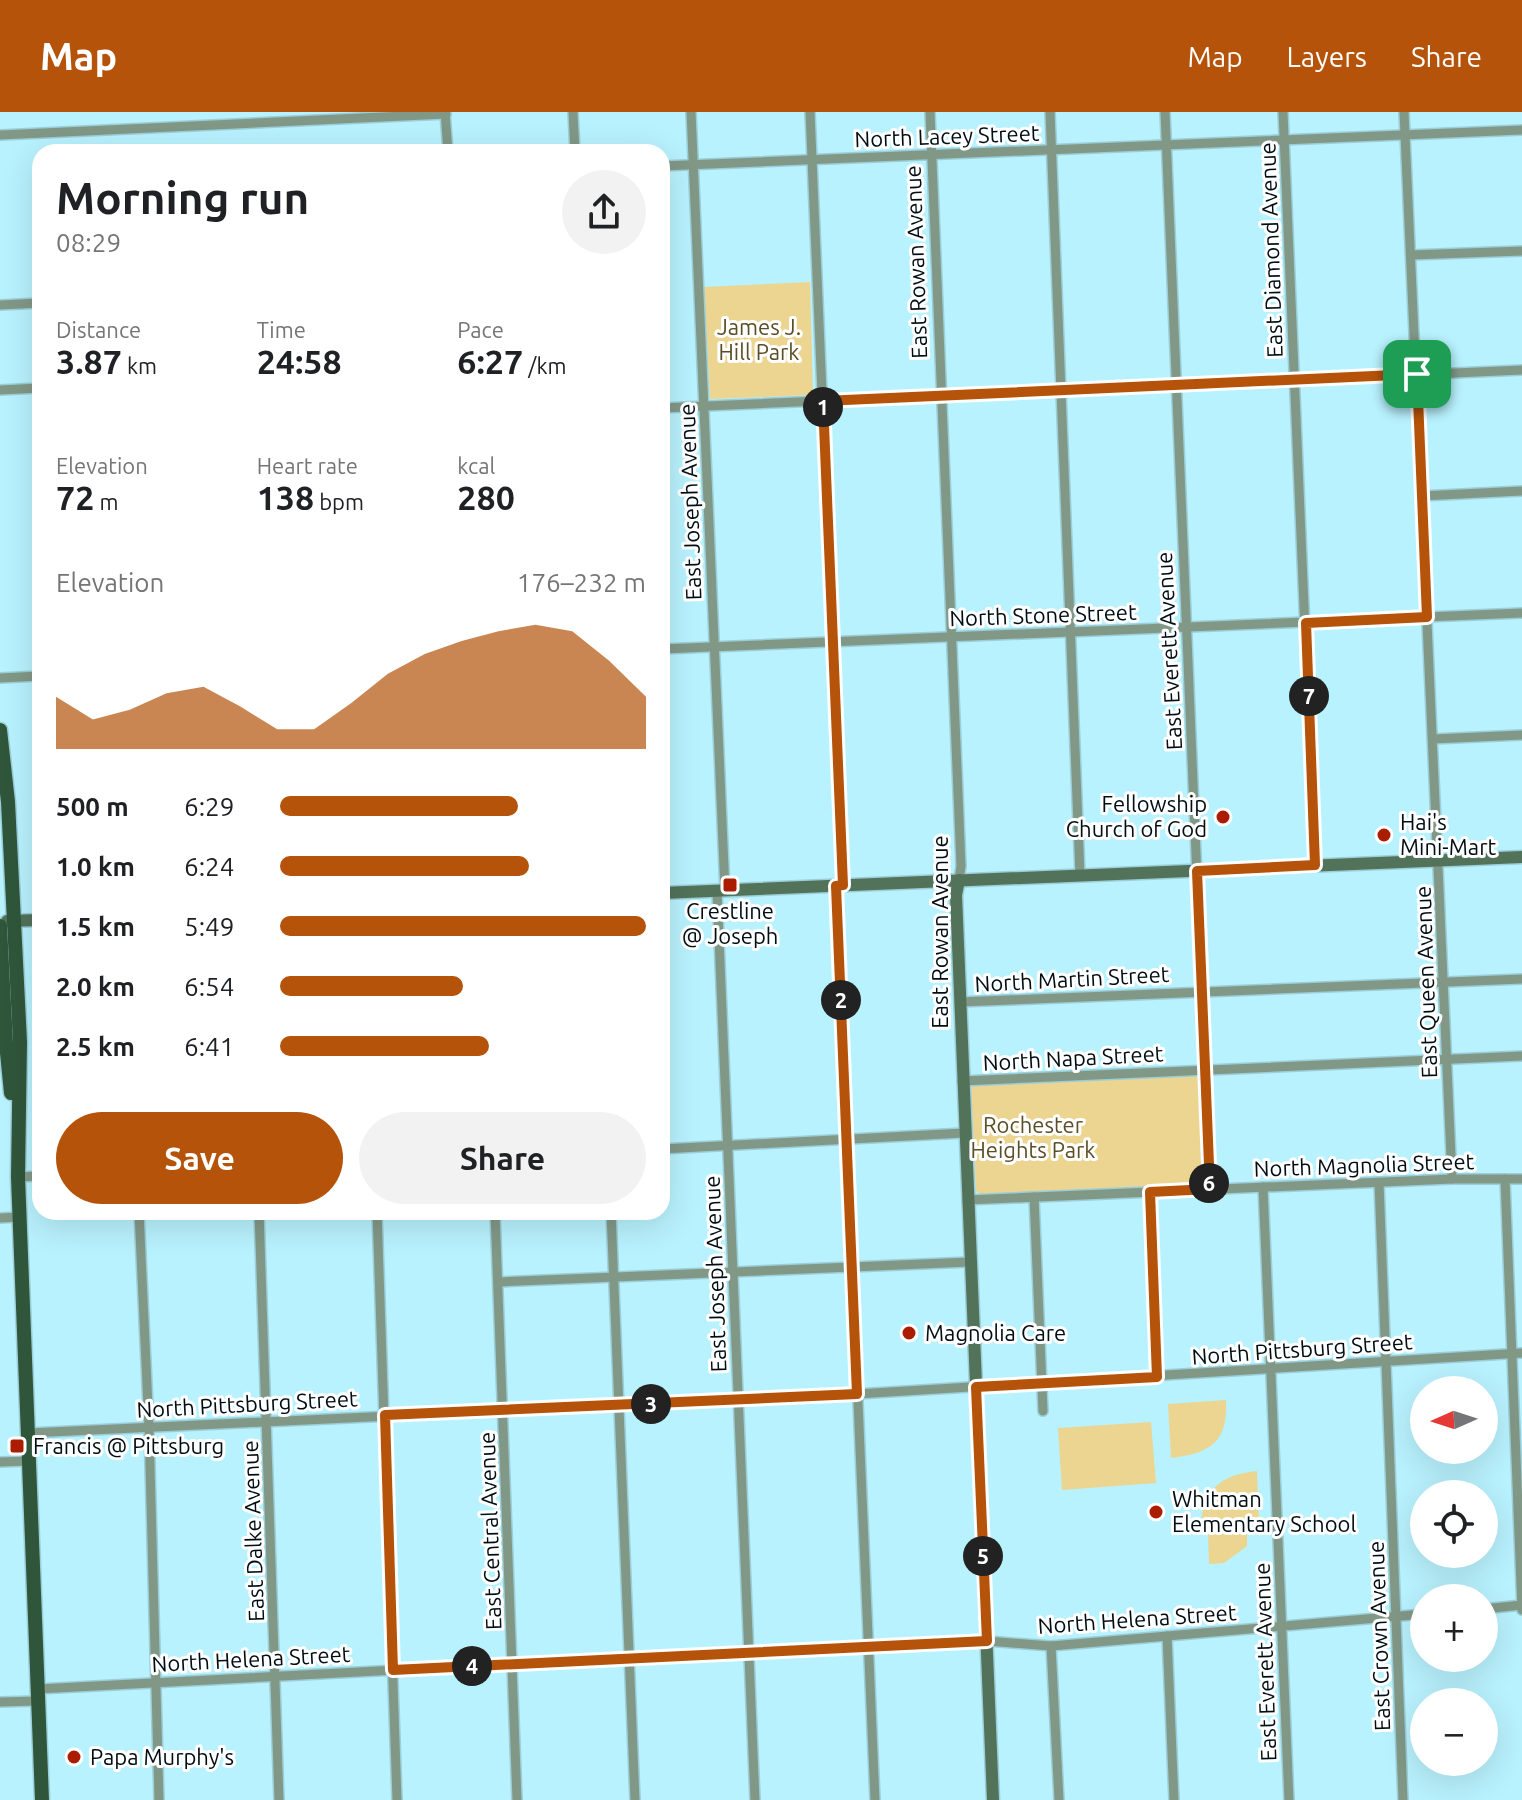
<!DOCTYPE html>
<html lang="en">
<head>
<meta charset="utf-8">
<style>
  :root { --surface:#fff; --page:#f2f2f2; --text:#202124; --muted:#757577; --accent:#b45309 }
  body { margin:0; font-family:Ubuntu,sans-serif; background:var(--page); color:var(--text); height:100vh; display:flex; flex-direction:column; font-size:30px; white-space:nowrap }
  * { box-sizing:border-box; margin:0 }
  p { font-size:26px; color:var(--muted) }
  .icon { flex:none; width:44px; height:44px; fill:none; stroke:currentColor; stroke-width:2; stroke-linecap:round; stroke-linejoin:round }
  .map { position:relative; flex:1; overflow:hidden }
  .sheet { position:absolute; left:32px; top:32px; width:638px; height:1076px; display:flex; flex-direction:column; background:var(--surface); border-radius:24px; box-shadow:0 8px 32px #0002 }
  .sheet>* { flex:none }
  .needle { width:52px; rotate:267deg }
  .buttons { position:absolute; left:1410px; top:1264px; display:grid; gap:16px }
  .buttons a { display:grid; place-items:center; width:88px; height:88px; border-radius:50%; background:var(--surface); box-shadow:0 8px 32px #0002; font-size:40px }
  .pin { position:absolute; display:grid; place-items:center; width:68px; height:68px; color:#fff; margin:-34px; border-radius:16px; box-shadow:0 4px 12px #0006 }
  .km { position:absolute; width:40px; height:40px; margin:-20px; border-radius:50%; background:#222; color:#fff; font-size:22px; line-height:40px; text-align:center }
  .round { display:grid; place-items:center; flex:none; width:84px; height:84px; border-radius:42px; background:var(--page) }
  .headline { display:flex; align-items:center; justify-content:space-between; height:136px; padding:0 24px }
  h1 { font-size:44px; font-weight:600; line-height:60px }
  .stats { display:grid; grid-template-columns:repeat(3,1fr); gap:12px; height:136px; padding:8px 24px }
  .stats div { display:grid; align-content:center }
  .stats b { font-size:34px; font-weight:600 }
  .stats small { font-size:22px; font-weight:400 }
  .stats p { font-size:22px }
  .chart { height:224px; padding:16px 24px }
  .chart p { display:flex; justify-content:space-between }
  .chart svg { width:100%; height:144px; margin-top:8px; fill:var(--accent); opacity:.7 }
  .primary-button { display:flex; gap:16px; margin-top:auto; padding:16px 24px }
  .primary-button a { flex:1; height:92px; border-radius:48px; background:var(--accent); color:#fff; font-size:32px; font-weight:600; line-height:92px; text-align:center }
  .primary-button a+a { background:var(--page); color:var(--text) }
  ul { padding:0 24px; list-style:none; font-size:26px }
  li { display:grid; grid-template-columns:128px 96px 1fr; align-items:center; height:60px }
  li i { height:20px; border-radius:10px; background:var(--accent) }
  header { display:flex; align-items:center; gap:48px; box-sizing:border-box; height:112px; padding:0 40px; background:var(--accent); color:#fff }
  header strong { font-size:38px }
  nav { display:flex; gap:44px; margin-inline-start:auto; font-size:28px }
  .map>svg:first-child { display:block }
</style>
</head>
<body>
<header>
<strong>Map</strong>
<nav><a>Map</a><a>Layers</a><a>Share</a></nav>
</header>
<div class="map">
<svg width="1522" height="1688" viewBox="0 0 1522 1688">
  <rect width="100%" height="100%" fill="#b8f2fe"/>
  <g fill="#ebd591">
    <polygon points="810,170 813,283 710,287 704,175"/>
    <polygon points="1184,962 1199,963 1203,1069 1199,1073 981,1083 976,1079 971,976 973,973 1169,965"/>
    <path d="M1226,1288c2,42 -15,53 -55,58l-3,-54z"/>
    <polygon points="1151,1310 1156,1371 1062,1378 1058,1316"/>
    <path d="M1257,1359l2,53 -58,3c1,-38 20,-52 56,-56z"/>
    <polygon points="1247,1417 1247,1434 1224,1451 1209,1452 1208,1419"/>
  </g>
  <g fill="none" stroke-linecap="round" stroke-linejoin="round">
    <g stroke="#9bced8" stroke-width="12">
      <g id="street">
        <polyline points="445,0 448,40"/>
        <polyline points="573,0 575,40"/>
        <polyline points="691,0 725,778"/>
        <polyline points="810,0 843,773"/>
        <polyline points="930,0 961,754 959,768"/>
        <polyline points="1050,0 1080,763"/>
        <polyline points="1165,0 1210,1077"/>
        <polyline points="1283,0 1315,753"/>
        <polyline points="1404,0 1452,1067"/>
        <polyline points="0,23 446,2"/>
        <polyline points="662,54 1522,18"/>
        <polyline points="1411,143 1522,139"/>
        <polyline points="0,193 40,191"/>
        <polyline points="0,278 40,276"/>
        <polyline points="662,296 1522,258"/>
        <polyline points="1421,384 1522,379"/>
        <polyline points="662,537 1522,501"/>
        <polyline points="0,566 40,564"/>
        <polyline points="1433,627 1522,623"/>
        <polyline points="836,774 875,1688"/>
        <polyline points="717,779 755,1688"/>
        <polyline points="960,890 1522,867"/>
        <polyline points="962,969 1522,944"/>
        <polyline points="662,1037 964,1021"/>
        <polyline points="18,1065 40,1064"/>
        <polyline points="1505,1067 1522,1498"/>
        <polyline points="1379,1071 1403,1688"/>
        <polyline points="1263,1075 1289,1688"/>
        <polyline points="1150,1080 1157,1265"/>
        <polyline points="1034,1085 1043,1299"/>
        <polyline points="967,1088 1452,1067 1522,1067"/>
        <polyline points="139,1100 149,1316 159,1688"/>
        <polyline points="259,1100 279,1688"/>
        <polyline points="377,1100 397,1688"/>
        <polyline points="495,1100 517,1688"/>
        <polyline points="611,1100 635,1688"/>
        <polyline points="0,1106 19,1105"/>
        <polyline points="499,1170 970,1150"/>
        <polyline points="29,1321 857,1282 1522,1241"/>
        <polyline points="0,1350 30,1349"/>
        <polyline points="1484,1497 1522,1493"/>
        <polyline points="1167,1524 1174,1688"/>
        <polyline points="1051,1534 1059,1688"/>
        <polyline points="38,1577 869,1533 987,1529 1051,1534 1424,1502"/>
        <polyline points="0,1590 37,1589"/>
      </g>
    </g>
    <g stroke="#9bced8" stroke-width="15">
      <g id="secondary">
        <polyline points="959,768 956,783 993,1688"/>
        <polyline points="662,781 1522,745"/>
        <polyline points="7,809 40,808"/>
      </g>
    </g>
    <g stroke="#9bced8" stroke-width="17">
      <g id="primary">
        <polyline points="0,618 8,690 20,930 18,1065 42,1688"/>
        <polyline points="0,814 6,931 11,981"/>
      </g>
    </g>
    <use href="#street" stroke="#829887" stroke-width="9"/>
    <use href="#secondary" stroke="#52725a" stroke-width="12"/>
    <use href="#primary" stroke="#2f563b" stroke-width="14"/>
  </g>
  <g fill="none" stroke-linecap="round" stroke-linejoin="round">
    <g stroke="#fff" stroke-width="16">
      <polygon id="route" points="1417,262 1427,505 1306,511 1315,753 1197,759 1210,1077 1150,1080 1157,1265 976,1275 987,1529 393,1558 385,1303 857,1282 836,774 843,773 823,289"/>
    </g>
    <use href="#route" stroke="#b45309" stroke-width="10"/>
  </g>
  <g fill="#ab1d01" stroke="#fff" stroke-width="3">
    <circle cx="1223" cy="705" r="8"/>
    <circle cx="1384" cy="723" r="8"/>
    <rect x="722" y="765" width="16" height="16" rx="4"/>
    <circle cx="909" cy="1221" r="8"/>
    <rect x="9" y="1326" width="16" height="16" rx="4"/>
    <circle cx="1156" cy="1400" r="8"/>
    <circle cx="74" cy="1645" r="8"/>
  </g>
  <g text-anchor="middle" stroke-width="6" stroke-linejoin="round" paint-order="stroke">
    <g font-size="22" fill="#000e13" stroke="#fff">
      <text transform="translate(947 24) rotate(-2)" y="8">North Lacey Street</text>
      <text transform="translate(1271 138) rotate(-92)" y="8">East Diamond Avenue</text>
      <text transform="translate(916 150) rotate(-92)" y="8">East Rowan Avenue</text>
      <text transform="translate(690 390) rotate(-92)" y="8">East Joseph Avenue</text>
      <text transform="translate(1043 503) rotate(-2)" y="8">North Stone Street</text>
      <text transform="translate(1169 539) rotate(-93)" y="8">East Everett Avenue</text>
      <text transform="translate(940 820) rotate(-90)" y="8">East Rowan Avenue</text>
      <text transform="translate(1072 867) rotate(-3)" y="8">North Martin Street</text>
      <text transform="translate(1426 870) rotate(-92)" y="8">East Queen Avenue</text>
      <text transform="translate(1073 946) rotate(-3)" y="8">North Napa Street</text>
      <text transform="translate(1364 1053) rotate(-2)" y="8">North Magnolia Street</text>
      <text transform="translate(715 1162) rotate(-92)" y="8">East Joseph Avenue</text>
      <text transform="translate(1302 1237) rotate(-4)" y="8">North Pittsburg Street</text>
      <text transform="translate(247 1292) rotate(-3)" y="8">North Pittsburg Street</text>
      <text transform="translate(253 1419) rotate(-92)" y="8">East Dalke Avenue</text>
      <text transform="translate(490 1419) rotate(-92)" y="8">East Central Avenue</text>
      <text transform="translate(1137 1507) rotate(-4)" y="8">North Helena Street</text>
      <text transform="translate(1379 1524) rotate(-92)" y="8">East Crown Avenue</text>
      <text transform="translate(251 1547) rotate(-3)" y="8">North Helena Street</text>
      <text transform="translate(1265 1550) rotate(-92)" y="8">East Everett Avenue</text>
    </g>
    <g font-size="22" fill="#5b4e26" stroke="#fff">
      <text x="759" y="223">James J.<tspan x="759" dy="25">Hill Park</tspan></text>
      <text x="1033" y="1021">Rochester<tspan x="1033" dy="25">Heights Park</tspan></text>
    </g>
    <g font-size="22" fill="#000e13" stroke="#fff" text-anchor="start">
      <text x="1207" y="700" text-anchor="end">Fellowship<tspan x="1207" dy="25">Church of God</tspan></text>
      <text x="1400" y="718">Hai's<tspan x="1400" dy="25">Mini-Mart</tspan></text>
      <text x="730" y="807" text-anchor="middle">Crestline<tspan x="730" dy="25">@ Joseph</tspan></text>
      <text x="925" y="1229">Magnolia Care</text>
      <text x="33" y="1342">Francis @ Pittsburg</text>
      <text x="1172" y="1395">Whitman<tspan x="1172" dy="25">Elementary School</tspan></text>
      <text x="90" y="1653">Papa Murphy's</text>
    </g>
  </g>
</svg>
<div class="buttons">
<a><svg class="needle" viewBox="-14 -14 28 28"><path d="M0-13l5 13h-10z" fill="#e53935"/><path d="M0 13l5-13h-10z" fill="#757577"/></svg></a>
<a><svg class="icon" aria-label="locate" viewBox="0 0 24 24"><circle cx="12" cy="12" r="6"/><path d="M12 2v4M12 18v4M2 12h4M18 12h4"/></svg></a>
<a>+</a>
<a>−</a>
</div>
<div class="pin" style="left:1417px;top:262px;background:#1e9e55"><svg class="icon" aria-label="arrive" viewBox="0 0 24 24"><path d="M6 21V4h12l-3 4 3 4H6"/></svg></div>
<b class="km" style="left:823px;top:295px">1</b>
<b class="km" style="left:841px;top:888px">2</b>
<b class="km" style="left:651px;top:1292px">3</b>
<b class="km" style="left:472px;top:1554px">4</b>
<b class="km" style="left:983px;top:1444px">5</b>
<b class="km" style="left:1209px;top:1071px">6</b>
<b class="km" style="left:1309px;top:584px">7</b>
<section class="sheet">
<div class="headline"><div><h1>Morning run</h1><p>08:29</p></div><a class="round"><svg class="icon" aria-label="share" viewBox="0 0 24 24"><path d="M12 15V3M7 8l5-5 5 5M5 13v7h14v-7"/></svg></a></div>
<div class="stats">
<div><p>Distance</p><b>3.87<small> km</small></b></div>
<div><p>Time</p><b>24:58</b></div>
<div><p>Pace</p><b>6:27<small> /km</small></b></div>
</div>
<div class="stats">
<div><p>Elevation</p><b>72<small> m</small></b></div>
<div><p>Heart rate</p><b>138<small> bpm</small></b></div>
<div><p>kcal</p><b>280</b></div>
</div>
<div class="chart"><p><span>Elevation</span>176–232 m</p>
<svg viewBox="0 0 160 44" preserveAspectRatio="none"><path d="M0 44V28L10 35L20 32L30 27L40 25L50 31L60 38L70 38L80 30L90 21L100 15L110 11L120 8L130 6L140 8L150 17L160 28V44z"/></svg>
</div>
<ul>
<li><b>500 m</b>6:29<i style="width:65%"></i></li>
<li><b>1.0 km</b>6:24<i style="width:68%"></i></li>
<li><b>1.5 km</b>5:49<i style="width:100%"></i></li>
<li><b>2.0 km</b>6:54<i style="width:50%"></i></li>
<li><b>2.5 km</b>6:41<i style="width:57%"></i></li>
</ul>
<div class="primary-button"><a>Save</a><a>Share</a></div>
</section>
</div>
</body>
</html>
